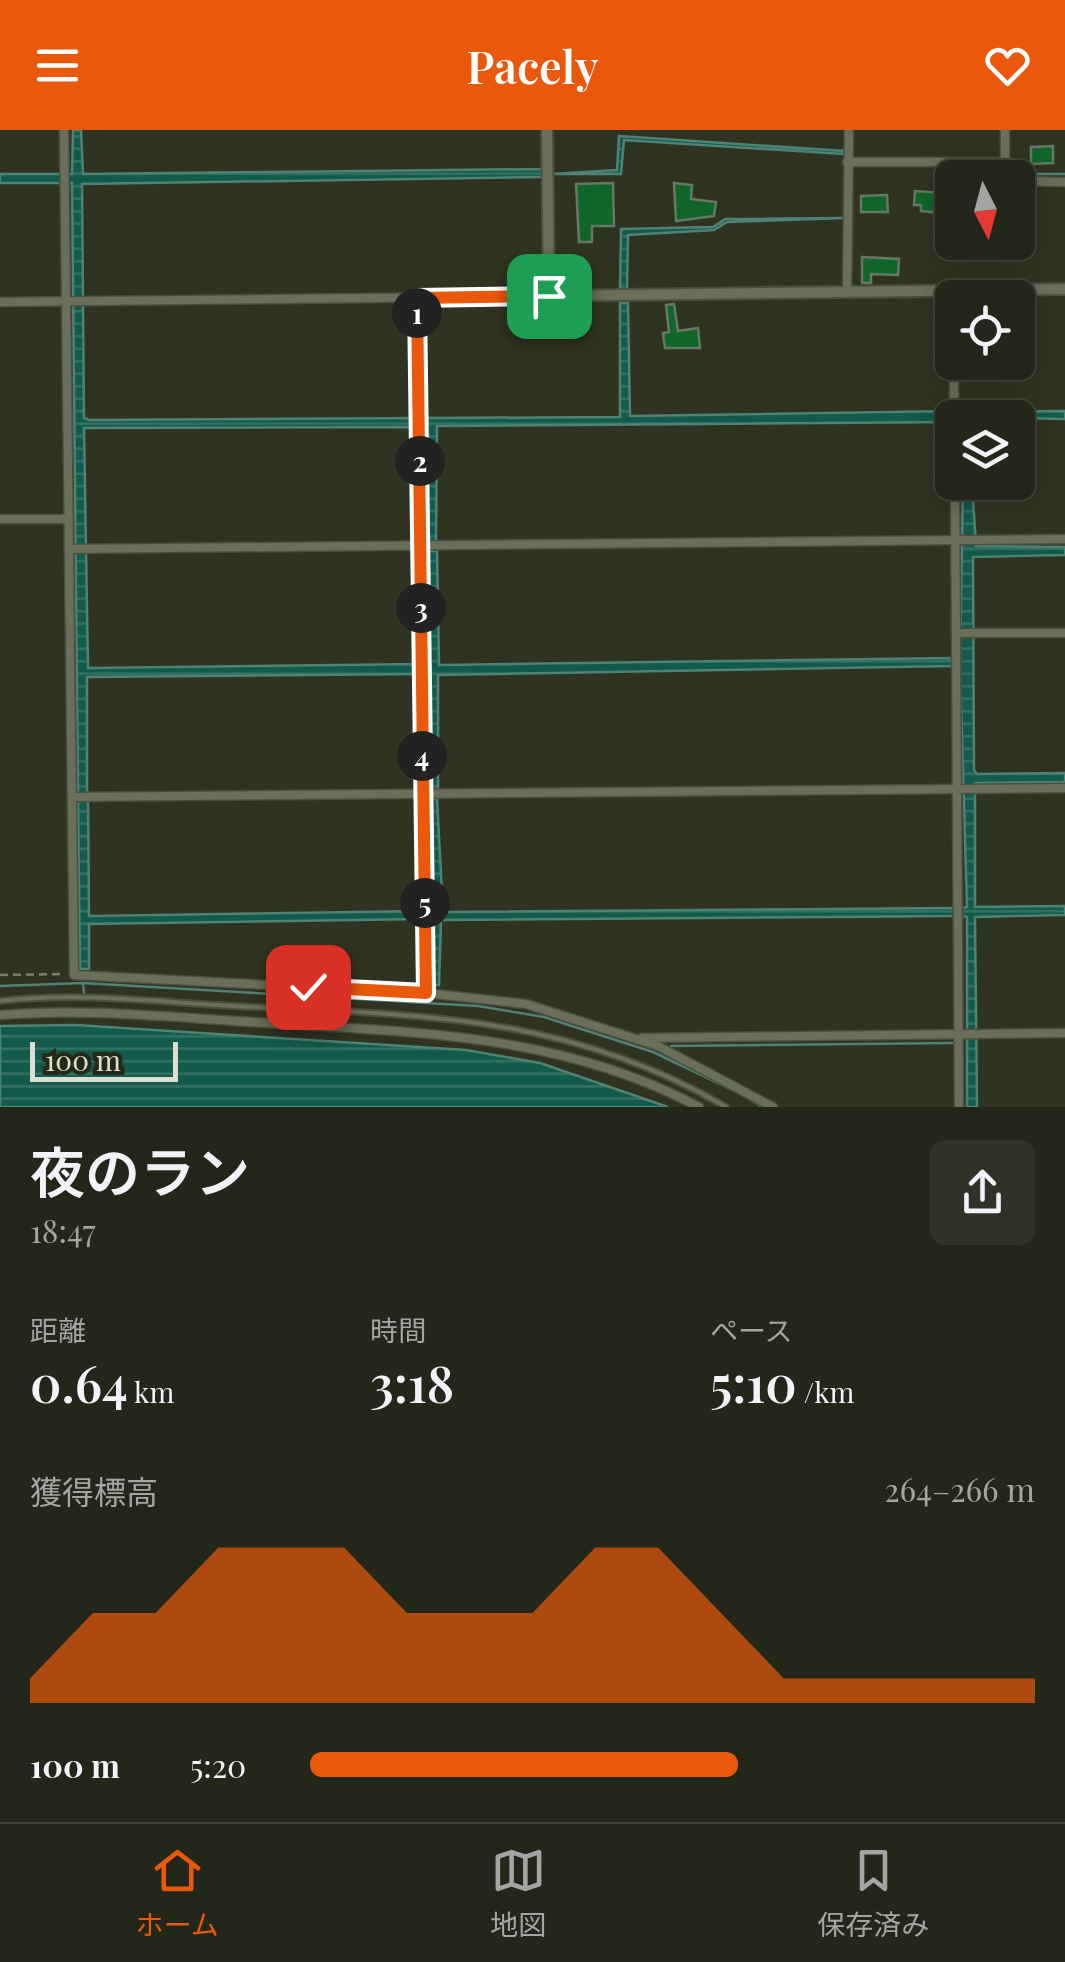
<!DOCTYPE html>
<html lang="ja">
<head>
<meta charset="utf-8">
<style>
  :root { --surface:#23271a; --page:#2f3327; --text:#f1f3f6; --muted:#a3a5a2; --line:#404439; --accent:#ea580c }
  body { margin:0; font-family:"Playfair Display","Noto Sans JP",serif; background:var(--page); color:var(--text); height:100vh; display:flex; flex-direction:column; font-size:38px; white-space:nowrap }
  * { box-sizing:border-box; margin:0 }
  p { font-size:32px; color:var(--muted) }
  .icon { flex:none; width:55px; height:55px; fill:none; stroke:currentColor; stroke-width:2; stroke-linecap:round; stroke-linejoin:round }
  .map { position:relative; height:977px; overflow:hidden }
  .side { display:flex; flex-direction:column; background:var(--surface); flex:1 }
  .side>* { flex:none }
  .needle { width:65px; rotate:174deg }
  .controls { position:absolute; left:935px; top:30px; display:grid; gap:20px }
  .controls a { display:grid; place-items:center; width:100px; height:100px; border-radius:15px; background:var(--surface); box-shadow:0 5px 25px #0003,0 0 0 2px var(--line); font-size:50px }
  .scale { position:absolute; left:30px; bottom:25px; width:148px; box-sizing:border-box; padding-left:10px; border:5px solid #dce0d4; border-top:0; font-size:28px; line-height:35px; white-space:nowrap; color:#dce0d4; -webkit-text-stroke:8px #252a18; paint-order:stroke }
  .pin { position:absolute; display:grid; place-items:center; width:85px; height:85px; color:#fff; margin:-42px; border-radius:20px; box-shadow:0 5px 15px #0006 }
  .km { position:absolute; width:50px; height:50px; margin:-25px; border-radius:50%; background:#222; color:#fff; font-size:28px; line-height:50px; text-align:center }
  .round { display:grid; place-items:center; flex:none; width:105px; height:105px; border-radius:15px; background:var(--page) }
  .overview { display:flex; align-items:center; justify-content:space-between; height:170px; padding:0 30px }
  h1 { font-size:55px; font-weight:600; line-height:75px }
  .figures { display:grid; grid-template-columns:repeat(3,1fr); gap:15px; height:170px; padding:10px 30px }
  .figures div { display:grid; align-content:center }
  .figures b { font-size:50px; font-weight:600 }
  .figures small { font-size:28px; font-weight:400 }
  .figures p { font-size:28px }
  .chart { height:280px; padding:20px 30px }
  .chart p { display:flex; justify-content:space-between }
  .chart svg { width:100%; height:180px; margin-top:10px; fill:var(--accent); opacity:.7 }
  ul { padding:0 30px; list-style:none; font-size:32px }
  li { display:grid; grid-template-columns:160px 120px 1fr; align-items:center; height:75px }
  li i { height:25px; border-radius:12px; background:var(--accent) }
  header { display:flex; justify-content:space-between; align-items:center; height:130px; padding:0 30px; background:var(--accent); color:#fff; font-size:45px; font-weight:600 }
  .menu { display:flex; justify-content:space-around; align-items:center; height:140px; border-top:2px solid var(--line); background:var(--surface); font-size:28px; color:var(--muted) }
  .menu a { display:grid; justify-items:center; gap:5px }
  .menu .selected { color:var(--accent) }
  .map>svg:first-child { display:block }
</style>
</head>
<body>
<header><svg class="icon" aria-label="menu" viewBox="0 0 24 24"><path d="M4 6h16M4 12h16M4 18h16"/></svg>Pacely<svg class="icon" aria-label="heart" viewBox="0 0 24 24"><path d="M12 20l-8-8c-3-5 5-10 8-4 3-6 11-1 8 4z"/></svg></header>
<div class="map">
<svg width="1065" height="977" viewBox="0 0 1065 977">
  <defs>
    <pattern id="water-rules" width="6" height="5" patternUnits="userSpaceOnUse" patternTransform="scale(2.5)"><rect width="6" height="5" fill="#125a4b"/><path d="M0 2.5h6" fill="none" stroke="#347164"/></pattern>
  </defs>
  <rect width="100%" height="100%" fill="#2f3422"/>
  <g fill="url(#water-rules)" stroke="#4f8274" stroke-width="2.5">
    <polygon points="73,0 81,0 83,44 543,39 542,47 82,54 84,288 89,290 620,287 620,173 628,173 630,286 950,281 950,292 437,296 436,411 426,411 424,297 84,298 88,538 418,534 419,544 87,547 87,663 78,664 72,53 0,53 0,44 72,44"/>
    <polygon points="619,6 844,21 843,24 624,10 621,44 553,44 617,40"/>
    <polygon points="845,88 727,92 714,100 628,105 627,160 620,160 621,99 713,97 725,89"/>
    <polygon points="1065,281 1065,289 961,287 961,282"/>
    <polygon points="963,353 972,353 976,416 1065,417 1065,425 973,427 974,640 977,644 1065,643 1065,652 975,653 975,777 1065,776 1065,785 975,787 977,977 967,977 967,787 962,786 962,778 967,777 960,536"/>
    <polygon points="426,421 437,421 439,535 952,528 952,536 438,545 438,660 430,659 424,534 427,534"/>
    <polygon points="431,668 437,669 443,782 955,778 955,786 441,790 439,855 432,855"/>
    <polygon points="88,670 89,786 422,781 422,789 89,794 89,839 80,839 78,671"/>
    <polygon points="76,895 466,920 540,933 668,977 0,977 0,896"/>
  </g>
  <g fill="none" stroke-linecap="round" stroke-linejoin="round">
    <g stroke="#4f8274" stroke-width="2.5">
      <polyline points="1012,44 1065,44"/>
      <polyline points="83,854 84,864"/>
      <polyline points="0,856 83,853 478,876 544,887 653,922 735,961"/>
      <polyline points="671,916 953,913"/>
      <polyline points="747,967 762,977"/>
    </g>
  </g>
  <g fill="#10662a" stroke="#667768" stroke-width="2.5">
    <polygon points="1053,16 1053,33 1031,34 1031,17"/>
    <polygon points="944,40 952,40 952,84 921,81 921,75 914,75 915,61 943,63"/>
    <polygon points="613,53 614,96 592,96 592,112 579,112 576,54"/>
    <polygon points="674,53 692,55 691,69 716,72 714,86 676,91"/>
    <polygon points="887,65 888,82 861,82 861,66"/>
    <polygon points="862,127 899,129 898,145 871,144 871,153 862,153"/>
    <polygon points="674,174 678,201 698,198 700,218 665,218 663,203 669,202 666,175"/>
  </g>
  <g fill="none" stroke-linecap="round" stroke-linejoin="round">
    <g stroke="#4a4f3f" stroke-width="8">
      <path id="service" d="M0,871c78,-9 157,1 235,5 180,9 330,7 491,101"/>
    </g>
    <g stroke="#4a4f3f" stroke-width="11">
      <g id="minor">
        <polyline points="64,0 74,845 426,863 526,874 658,916 773,977"/>
        <polyline points="1005,0 1005,48"/>
        <polyline points="847,32 1005,32"/>
        <polyline points="1018,51 1065,52"/>
        <polyline points="847,163 849,0"/>
        <polyline points="417,168 426,863"/>
        <polyline points="0,172 549,166"/>
        <polyline points="954,232 954,288"/>
        <polyline points="955,352 959,977"/>
        <polyline points="0,389 68,389"/>
        <polyline points="69,419 1065,409"/>
        <polyline points="956,503 1065,503"/>
        <polyline points="72,667 1065,658"/>
        <path d="M0,885c84,-7 168,2 252,7 155,10 307,10 447,85"/>
        <polyline points="642,908 1065,903"/>
      </g>
    </g>
    <g stroke="#4a4f3f" stroke-width="14">
      <polyline id="tertiary" points="547,0 549,166 1065,159"/>
    </g>
    <polyline stroke="#7a7e6f" stroke-width="2.5" stroke-dasharray="8 5" stroke-linecap="butt" points="0,845 63,844"/>
    <use href="#service" stroke="#696f5b" stroke-width="4"/>
    <use href="#minor" stroke="#696f5b" stroke-width="8"/>
    <use href="#tertiary" stroke="#696f5b" stroke-width="10"/>
  </g>
  <g fill="none" stroke-linecap="round" stroke-linejoin="round">
    <g stroke="#fff" stroke-width="20">
      <polyline id="route" points="308,857 426,863 417,168 549,166"/>
    </g>
    <use href="#route" stroke="#ea580c" stroke-width="12"/>
  </g>
</svg>
<div class="controls">
<a><svg class="needle" viewBox="-14 -14 28 28"><path d="M0-13l5 13h-10z" fill="#e53935"/><path d="M0 13l5-13h-10z" fill="#a3a5a2"/></svg></a>
<a><svg class="icon" aria-label="locate" viewBox="0 0 24 24"><circle cx="12" cy="12" r="6"/><path d="M12 2v4M12 18v4M2 12h4M18 12h4"/></svg></a>
<a><svg class="icon" aria-label="layers" viewBox="0 0 24 24"><path d="M12 4l9 5-9 5-9-5zM3 14l9 5 9-5"/></svg></a>
</div>
<div class="scale">100 m</div>
<div class="pin" style="left:549px;top:166px;background:#1e9e55"><svg class="icon" aria-label="arrive" viewBox="0 0 24 24"><path d="M6 21V4h12l-3 4 3 4H6"/></svg></div>
<div class="pin" style="left:308px;top:857px;background:#d93025"><svg class="icon" aria-label="check" viewBox="0 0 24 24"><path d="M5 12l5 5 9-10"/></svg></div>
<b class="km" style="left:417px;top:183px">1</b>
<b class="km" style="left:420px;top:331px">2</b>
<b class="km" style="left:421px;top:478px">3</b>
<b class="km" style="left:422px;top:626px">4</b>
<b class="km" style="left:425px;top:773px">5</b>
</div>
<section class="side">
<div class="overview"><div><h1>夜のラン</h1><p>18:47</p></div><a class="round"><svg class="icon" aria-label="share" viewBox="0 0 24 24"><path d="M12 15V3M7 8l5-5 5 5M5 13v7h14v-7"/></svg></a></div>
<div class="figures">
<div><p>距離</p><b>0.64<small> km</small></b></div>
<div><p>時間</p><b>3:18</b></div>
<div><p>ペース</p><b>5:10<small> /km</small></b></div>
</div>
<div class="chart"><p><span>獲得標高</span>264–266 m</p>
<svg viewBox="0 0 160 44" preserveAspectRatio="none"><path d="M0 44V38L10 22L20 22L30 6L40 6L50 6L60 22L70 22L80 22L90 6L100 6L110 22L120 38L130 38L140 38L150 38L160 38V44z"/></svg>
</div>
<ul>
<li><b>100 m</b>5:20<i style="width:59%"></i></li>
</ul>
</section>
<nav class="menu">
<a class="selected"><svg class="icon" aria-label="home" viewBox="0 0 24 24"><path d="M3 11l9-7 9 7M6 9v11h12V9"/></svg>ホーム</a>
<a><svg class="icon" aria-label="map" viewBox="0 0 24 24"><path d="M3 6l6-2 6 2 6-2v14l-6 2-6-2-6 2zM9 4v14M15 6v14"/></svg>地図</a>
<a><svg class="icon" aria-label="saved" viewBox="0 0 24 24"><path d="M7 4h10v16l-5-4-5 4z"/></svg>保存済み</a>
</nav>
</body>
</html>
